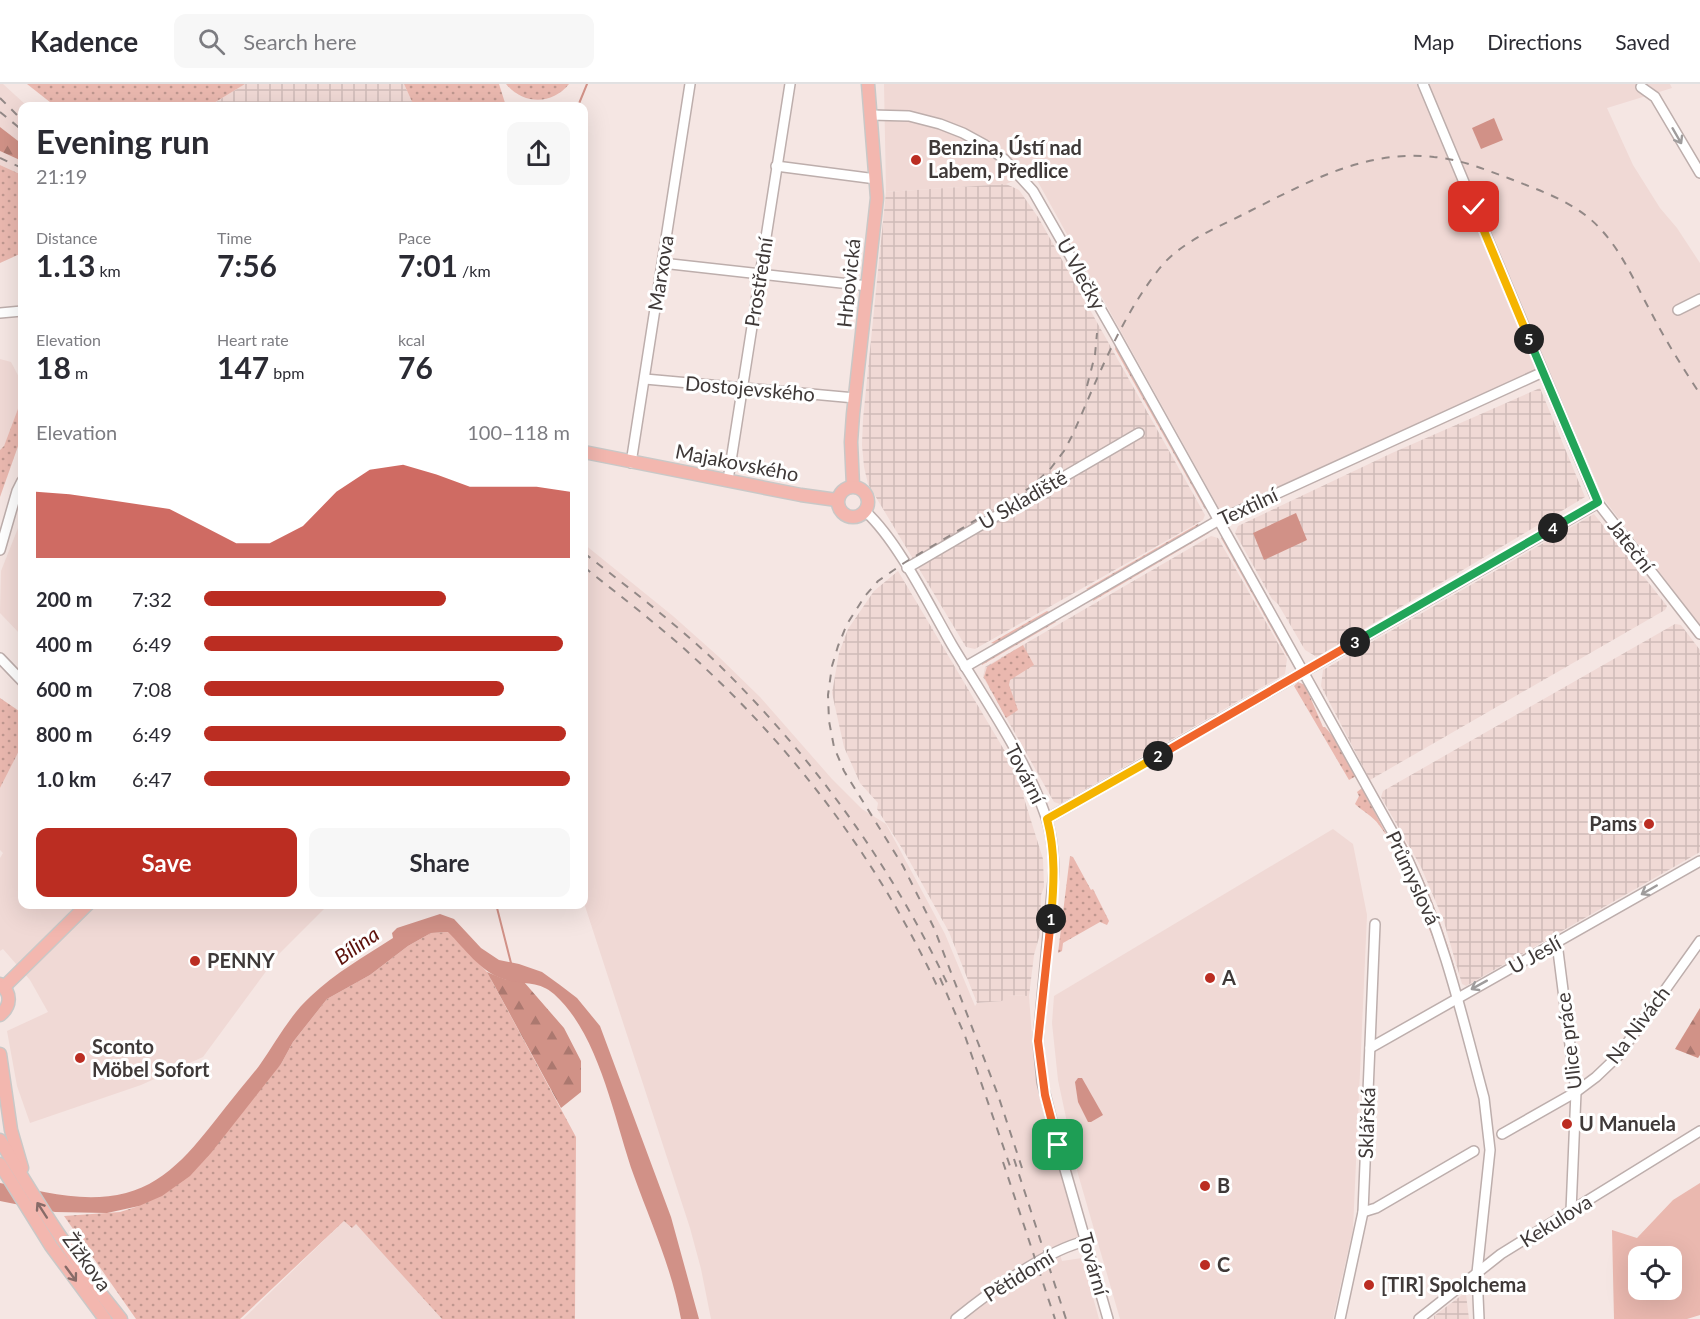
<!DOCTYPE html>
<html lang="en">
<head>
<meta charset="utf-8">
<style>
  :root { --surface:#fff; --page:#f7f7f7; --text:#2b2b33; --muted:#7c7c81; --line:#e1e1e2; --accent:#bb2d22 }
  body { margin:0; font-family:Lato,sans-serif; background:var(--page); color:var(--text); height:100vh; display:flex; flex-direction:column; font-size:22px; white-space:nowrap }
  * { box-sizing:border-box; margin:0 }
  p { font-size:20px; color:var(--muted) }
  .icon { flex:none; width:33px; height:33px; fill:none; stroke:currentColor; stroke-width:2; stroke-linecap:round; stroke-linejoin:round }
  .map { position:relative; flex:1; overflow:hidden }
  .side { position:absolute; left:18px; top:18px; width:570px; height:807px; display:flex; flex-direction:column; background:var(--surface); border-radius:12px; box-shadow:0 6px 24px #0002 }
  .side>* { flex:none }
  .tools { position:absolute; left:1628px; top:1162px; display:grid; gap:12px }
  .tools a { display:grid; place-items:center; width:54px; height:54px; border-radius:12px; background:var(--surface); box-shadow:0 6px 24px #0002; font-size:30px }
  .pin { position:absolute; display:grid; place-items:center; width:51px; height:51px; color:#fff; margin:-26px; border-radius:12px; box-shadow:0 3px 9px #0006 }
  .km { position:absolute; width:30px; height:30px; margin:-15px; border-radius:50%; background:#222; color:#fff; font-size:16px; line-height:30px; text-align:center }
  .round { display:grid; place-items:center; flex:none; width:63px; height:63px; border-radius:12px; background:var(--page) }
  .headline { display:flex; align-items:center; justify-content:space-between; height:102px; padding:0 18px }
  h1 { font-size:33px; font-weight:700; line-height:45px }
  .stats { display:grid; grid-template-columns:repeat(3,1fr); gap:9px; height:102px; padding:6px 18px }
  .stats div { display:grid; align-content:center }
  .stats b { font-size:30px; font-weight:700 }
  .stats small { font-size:16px; font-weight:400 }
  .stats p { font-size:16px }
  .chart { height:168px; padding:12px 18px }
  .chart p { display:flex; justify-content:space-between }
  .chart svg { width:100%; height:108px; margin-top:6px; fill:var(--accent); opacity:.7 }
  .button { display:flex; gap:12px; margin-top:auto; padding:12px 18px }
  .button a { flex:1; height:69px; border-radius:12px; background:var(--accent); color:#fff; font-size:24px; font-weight:700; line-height:69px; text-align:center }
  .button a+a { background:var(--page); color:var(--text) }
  ul { padding:0 18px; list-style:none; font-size:20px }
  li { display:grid; grid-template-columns:96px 72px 1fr; align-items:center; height:45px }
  li i { height:15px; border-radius:8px; background:var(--accent) }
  header { display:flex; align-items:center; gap:36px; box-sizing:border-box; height:84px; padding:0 30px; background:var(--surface); border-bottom:2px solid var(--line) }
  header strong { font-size:28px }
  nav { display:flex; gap:33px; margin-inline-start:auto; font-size:21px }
  .search { width:420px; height:54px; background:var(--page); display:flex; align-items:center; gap:15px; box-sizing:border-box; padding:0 21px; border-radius:12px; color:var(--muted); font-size:22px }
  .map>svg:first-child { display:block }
</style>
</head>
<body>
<header>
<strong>Kadence</strong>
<div class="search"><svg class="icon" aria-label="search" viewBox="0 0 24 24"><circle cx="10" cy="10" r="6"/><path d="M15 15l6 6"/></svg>Search here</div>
<nav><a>Map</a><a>Directions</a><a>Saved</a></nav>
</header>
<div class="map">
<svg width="1700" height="1235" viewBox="0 0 1700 1235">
  <defs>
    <pattern id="industrial-grid" width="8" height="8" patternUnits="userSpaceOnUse" patternTransform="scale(1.5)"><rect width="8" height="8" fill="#f0d9d5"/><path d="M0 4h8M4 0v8" fill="none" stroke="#cfbbb8"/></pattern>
    <pattern id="grass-dots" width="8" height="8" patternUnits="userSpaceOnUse" patternTransform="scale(1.5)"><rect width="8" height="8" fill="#eab8af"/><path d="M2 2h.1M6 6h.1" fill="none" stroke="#bf978f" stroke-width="1.8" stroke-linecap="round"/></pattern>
    <pattern id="forest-firs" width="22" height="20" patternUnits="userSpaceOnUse" patternTransform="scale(1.5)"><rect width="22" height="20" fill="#d19287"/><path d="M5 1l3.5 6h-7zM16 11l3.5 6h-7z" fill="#ab786f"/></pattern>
  </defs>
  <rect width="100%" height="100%" fill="#f5e6e3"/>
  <g fill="#f0d9d5">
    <polygon points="0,0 3,0 27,22 22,22 22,60 0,43"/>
    <polygon points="884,0 1670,0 1672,4 1607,24 1633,81 1660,124 1677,144 1700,179 1700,541 1603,414 1547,282 1221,428 1033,89 1006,100 886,108"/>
    <polygon points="0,67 22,77 22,91 0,81"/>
    <polygon points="0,275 11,278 22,299 22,314 4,362 0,366"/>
    <polygon points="22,434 22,552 0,529 1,487"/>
    <polygon points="584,460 673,532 719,573 760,613 832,695 862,725 886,740 945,850 975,922 977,919 1001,917 1007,911 1029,912 1035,993 1081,1154 1058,1165 1062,1177 1082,1174 1099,1235 711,1235 701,1185 690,1144 584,819"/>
    <polygon points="22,661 22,820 328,821 278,871 203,973 141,1001 30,1039 17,1002 7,947 48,928 30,896 3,865 0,867 0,774 3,769 0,766 0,704"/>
    <polygon points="1333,745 1353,760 1367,831 1353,1145 1333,1235 1120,1235 1078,1090 1058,996 1052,939 1054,912"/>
    <polygon points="344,1137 356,1140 453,1235 243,1235"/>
  </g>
  <g fill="url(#industrial-grid)">
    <polygon points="245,0 404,0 414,22 209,22"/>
    <polygon points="1006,100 1019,106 1038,133 1205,431 1203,436 975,565 966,563 868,400 864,383 862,361 863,335 886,108"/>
    <polygon points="1540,304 1585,413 1317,573 1305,566 1278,520 1272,515 1235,449 1238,442 1392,369"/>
    <polygon points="1594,430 1667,522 1665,526 1370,696 1321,602 1323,586"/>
    <polygon points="1211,452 1218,454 1287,575 1285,590 1060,720 1054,718 983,593 985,583"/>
    <polygon points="898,487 1022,696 1026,709 1023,711 1043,775 1044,803 1041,811 1040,850 1034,871 1029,912 1008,911 1002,917 977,919 949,848 905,769 877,725 878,719 860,699 844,663 832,609 839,569 848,545 874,507"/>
    <polygon points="1675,540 1681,541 1700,566 1700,768 1466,902 1462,900 1443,835 1421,783 1381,713 1383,707"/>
    <polygon points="1466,1210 1469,1235 1434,1235 1434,1232 1462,1211"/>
  </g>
  <g fill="url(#grass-dots)">
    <polygon points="27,0 245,0 209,22 55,22"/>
    <polygon points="404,0 499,0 506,22 414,22"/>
    <path d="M506,0h63c-17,21 -45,21 -63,0z"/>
    <polygon points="0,81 22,91 22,169 0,179"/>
    <polygon points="1116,261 1207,424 1205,425 1115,265"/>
    <polygon points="22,314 22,351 0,413 0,366 4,362"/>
    <polygon points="1198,440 1200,443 1091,506 1086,505"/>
    <polygon points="1208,447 1209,449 1093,517 1094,514"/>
    <polygon points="1223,453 1288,571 1287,572 1221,454"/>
    <polygon points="1047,527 1051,529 996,560 991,559"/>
    <polygon points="1053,536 1056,538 982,581 981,578"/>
    <polygon points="1023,561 1034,581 1010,596 1009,601 1018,626 1006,634 984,593 987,583"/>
    <polygon points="1298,598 1305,601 1323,643 1325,643 1336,656 1356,692 1349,696 1294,602"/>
    <polygon points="0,614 22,629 22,661 0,704"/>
    <path d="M1362,704l54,103 18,46 -1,2c-14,-36 -31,-84 -54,-114 -6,-9 -17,-14 -24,-21l4,-8 -2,-4z"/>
    <path d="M1396,742c29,49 47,102 63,156l-32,-91z"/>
    <polygon points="1070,772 1073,773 1091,806 1093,805 1109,837 1107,841 1100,838 1063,859 1062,867 1058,869"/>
    <polygon points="449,848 487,888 576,1053 575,1235 442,1235 356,1140 352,1144 344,1137 240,1235 136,1235 64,1132 120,1128 139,1122 281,980 293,958 327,915 370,891 408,862 431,849"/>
  </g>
  <g fill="url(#forest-firs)">
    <polygon points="0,43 22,60 22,77 0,67"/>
    <polygon points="487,888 504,895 524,898 564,944 581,977 581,1008 561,1024"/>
    <polygon points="1700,924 1700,971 1698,974 1675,965"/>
  </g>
  <path fill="#eab8af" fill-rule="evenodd" d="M1700,1099v132l-13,4h-73l-2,-89 25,8 36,-38zM1638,1173h33v33h-33z"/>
  <g fill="#d19187">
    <polygon points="1494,34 1503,56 1481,65 1472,44"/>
    <polygon points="1296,429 1307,456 1264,476 1253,449"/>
    <path d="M440,830l14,5 27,29 18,12 20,4 23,8 18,13 17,13 23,28 71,191 28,102h-18c-9,-50 -30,-96 -47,-143 -20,-56 -34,-141 -80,-182 -15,-14 -33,-9 -51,-15 -23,-8 -38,-30 -55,-47l-17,1 -23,13 -38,29 -43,24 -34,43 -12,22 -70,89 -21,23 -28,20 -23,10 -32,7 -52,-1 -55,-11v-18c42,8 83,21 126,10 44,-11 72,-51 99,-85 11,-14 23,-28 34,-42 17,-24 30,-50 52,-70 24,-23 54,-40 82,-58l-1,-5 5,-5z"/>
    <polygon points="1078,994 1082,994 1103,1031 1091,1038 1088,1038 1078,1018 1075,998"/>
  </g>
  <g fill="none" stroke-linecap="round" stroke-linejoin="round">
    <g stroke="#d19187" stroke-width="2">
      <polyline points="578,22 587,0"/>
      <polyline points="496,820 511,879"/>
    </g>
    <g stroke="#bdaeac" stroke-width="12">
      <g id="minor">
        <polyline points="1423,0 1598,419 1700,550"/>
        <polyline points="1641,3 1655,13 1700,89"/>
        <path d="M871,31l38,1 31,8 23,9 22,12 19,14 29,32 83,145 292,524c36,77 54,156 76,238l6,52 -13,123 2,46"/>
        <polyline points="776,82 876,95"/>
        <polyline points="662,179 868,202"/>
        <polyline points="1678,226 1700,215"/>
        <polyline points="0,229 22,227"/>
        <polyline points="645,295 855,314"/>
        <polyline points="631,379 690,0"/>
        <polyline points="728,396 790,0"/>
        <path d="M865,427c33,30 64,94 87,134 33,55 73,111 94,172 6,18 7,36 8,54l-16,170 4,41 16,63 50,174"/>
        <polyline points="0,466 17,407 22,397"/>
        <polyline points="907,484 1139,349"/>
        <polyline points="0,574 22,597"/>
        <polyline points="965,583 1219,436 1543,288"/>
        <polyline points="1047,735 1598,419"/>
        <polyline points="1557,859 1576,1008 1571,1127"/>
        <polyline points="1370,964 1700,777"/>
        <polyline points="1502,1050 1576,1008 1596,993 1618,972 1700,857"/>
        <polyline points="1363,1128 1376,1124 1474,1067"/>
        <path d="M956,1235c32,-26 90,-69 130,-78"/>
        <polyline points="1340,1235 1363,1128 1375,840"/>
        <polyline points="1419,1235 1501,1170 1700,1047"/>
      </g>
    </g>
    <g stroke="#c9c8c7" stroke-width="15">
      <g id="major">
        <polyline points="584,368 801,411 837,416"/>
        <polyline points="853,402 851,358 853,330 877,114 868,0"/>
        <circle cx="853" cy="418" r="15"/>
        <path d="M0,900c12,9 11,22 0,31"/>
        <polyline points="4,903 88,820"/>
        <polyline points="0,970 11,1046 22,1084"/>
        <path d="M0,1056c37,62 75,123 121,179"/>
        <polyline points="0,1080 51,1162 105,1235"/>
      </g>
    </g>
    <use href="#minor" stroke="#fff" stroke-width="9"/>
    <use href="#major" stroke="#f3b7af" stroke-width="12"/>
    <g stroke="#928886" stroke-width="2" stroke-dasharray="8 8" stroke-linecap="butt">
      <polyline points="0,14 22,36"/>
      <polyline points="0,28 22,46"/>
      <polyline points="0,74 22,84"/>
      <polyline points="1087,302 1095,271 1097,249"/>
      <path d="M584,469c45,35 91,70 133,110 95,93 173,200 230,320"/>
      <path d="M584,483c41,33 84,65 122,102 97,91 176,199 232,319"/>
      <polyline points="940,894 965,952 1011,1085"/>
      <polyline points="1014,1075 1066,1235"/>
      <polyline points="1003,1078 1055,1235"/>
      <path d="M1022,1084l-24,-73 -64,-167 -31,-62 -59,-95 -10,-24 -5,-26 -1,-26 4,-29 6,-20 9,-22 18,-28 13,-15 26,-18 127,-76 20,-19 13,-17 9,-17c25,-57 47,-115 86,-165 22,-28 60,-42 91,-58 58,-29 116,-62 184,-54 25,2 50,12 74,21 28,11 58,21 81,40 31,26 45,64 64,98 14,27 30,52 47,78"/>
    </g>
  </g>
  <defs><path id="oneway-shaft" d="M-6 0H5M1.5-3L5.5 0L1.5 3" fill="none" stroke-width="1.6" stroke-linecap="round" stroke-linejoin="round" transform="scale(1.5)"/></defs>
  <g stroke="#9f9c9c">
    <use href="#oneway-shaft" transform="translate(1677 52) rotate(60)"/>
    <use href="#oneway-shaft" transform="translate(1649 806) rotate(150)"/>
    <use href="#oneway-shaft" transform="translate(1479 901) rotate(151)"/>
  </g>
  <g stroke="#876b68">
    <use href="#oneway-shaft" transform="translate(42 1126) rotate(-123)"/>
    <use href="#oneway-shaft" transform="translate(71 1190) rotate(54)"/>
  </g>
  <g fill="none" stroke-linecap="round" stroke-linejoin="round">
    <g stroke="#fff" stroke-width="12">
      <polyline id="split-1" points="1051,835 1038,957 1045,1011 1058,1061"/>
    </g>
    <g stroke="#fff" stroke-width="12">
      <path id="split-2" d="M1051,835c3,-34 5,-66 -4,-100l111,-63"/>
    </g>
    <g stroke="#fff" stroke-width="12">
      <polyline id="split-3" points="1158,672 1355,558"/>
    </g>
    <g stroke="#fff" stroke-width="12">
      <polyline id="split-4" points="1355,558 1553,444"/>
    </g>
    <g stroke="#fff" stroke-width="12">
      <polyline id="split-5" points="1529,255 1598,418 1553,444"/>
    </g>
    <g stroke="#fff" stroke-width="12">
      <polyline id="split-6" points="1474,123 1529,255"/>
    </g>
    <use href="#split-1" stroke="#f0652b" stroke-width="8"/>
    <use href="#split-2" stroke="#f5b400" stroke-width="8"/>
    <use href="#split-3" stroke="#f0652b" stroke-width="8"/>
    <use href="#split-4" stroke="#22a559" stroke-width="8"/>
    <use href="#split-5" stroke="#22a559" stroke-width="8"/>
    <use href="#split-6" stroke="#f5b400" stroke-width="8"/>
  </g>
  <g fill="#bb2d22" stroke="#fff" stroke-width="2">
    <circle cx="916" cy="76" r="6"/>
    <circle cx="1649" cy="740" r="6"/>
    <circle cx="195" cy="877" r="6"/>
    <circle cx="1210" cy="894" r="6"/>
    <circle cx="80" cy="974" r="6"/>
    <circle cx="1567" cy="1040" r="6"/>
    <circle cx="1205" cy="1102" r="6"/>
    <circle cx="1205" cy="1181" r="6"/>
    <circle cx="1369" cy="1201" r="6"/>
  </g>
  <g text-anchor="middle" stroke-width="6" stroke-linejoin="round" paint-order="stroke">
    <g font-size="20" font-weight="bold" fill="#3f3938" stroke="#fff" text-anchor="start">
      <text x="928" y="71">Benzina, Ústí nad<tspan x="928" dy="23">Labem, Předlice</tspan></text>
      <text x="1637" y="747" text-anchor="end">Pams</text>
      <text x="207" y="884">PENNY</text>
      <text x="1222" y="901">A</text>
      <text x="92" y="970">Sconto<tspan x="92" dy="23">Möbel Sofort</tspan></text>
      <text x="1579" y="1047">U Manuela</text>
      <text x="1217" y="1109">B</text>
      <text x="1217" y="1188">C</text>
      <text x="1381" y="1208">[TIR] Spolchema</text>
    </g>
    <g font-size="20" fill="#3f3938" stroke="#fff">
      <text transform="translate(661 189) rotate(-81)" y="7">Marxova</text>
      <text transform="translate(1081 190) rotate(61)" y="7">U Vlečky</text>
      <text transform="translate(759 198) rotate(-81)" y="7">Prostřední</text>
      <text transform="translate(849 199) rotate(-84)" y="7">Hrbovická</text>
      <text transform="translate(750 305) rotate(5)" y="7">Dostojevského</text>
      <text transform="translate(737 379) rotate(11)" y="7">Majakovského</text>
      <text transform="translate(1023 416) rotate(-30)" y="7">U Skladiště</text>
      <text transform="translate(1248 423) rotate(-25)" y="7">Textilní</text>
      <text transform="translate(1631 462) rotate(52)" y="7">Jateční</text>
      <text transform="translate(1025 690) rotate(63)" y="7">Tovární</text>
      <text transform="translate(1413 794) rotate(65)" y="7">Průmyslová</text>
      <text transform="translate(1535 871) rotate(-29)" y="7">U Jeslí</text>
      <text transform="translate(1638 941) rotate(-53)" y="7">Na Nivách</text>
      <text transform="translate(1569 957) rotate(-97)" y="7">Ulice práce</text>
      <text transform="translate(1367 1039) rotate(-88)" y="7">Sklářská</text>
      <text transform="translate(1556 1137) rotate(-32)" y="7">Kekulova</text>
      <text transform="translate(87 1178) rotate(54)" y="7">Žižkova</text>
      <text transform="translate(1093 1180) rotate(74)" y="7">Tovární</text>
      <text transform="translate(1019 1192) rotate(-32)" y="7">Pětidomí</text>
    </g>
    <g font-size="21" font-style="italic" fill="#5c100a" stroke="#fff">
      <text transform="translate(357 862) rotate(-35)" y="7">Bílina</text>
    </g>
  </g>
</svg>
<div class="tools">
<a><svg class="icon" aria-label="locate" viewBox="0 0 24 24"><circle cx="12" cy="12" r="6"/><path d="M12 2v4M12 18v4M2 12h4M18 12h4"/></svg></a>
</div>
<div class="pin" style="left:1058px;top:1061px;background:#1e9e55"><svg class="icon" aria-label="arrive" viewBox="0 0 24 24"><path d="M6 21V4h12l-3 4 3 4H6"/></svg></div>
<div class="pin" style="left:1474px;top:123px;background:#d93025"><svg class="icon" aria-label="check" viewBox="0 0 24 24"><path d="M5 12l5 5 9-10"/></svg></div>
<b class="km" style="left:1051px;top:835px">1</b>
<b class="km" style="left:1158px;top:672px">2</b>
<b class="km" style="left:1355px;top:558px">3</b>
<b class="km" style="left:1553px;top:444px">4</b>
<b class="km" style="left:1529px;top:255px">5</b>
<section class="side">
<div class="headline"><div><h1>Evening run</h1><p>21:19</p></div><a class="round"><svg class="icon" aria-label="share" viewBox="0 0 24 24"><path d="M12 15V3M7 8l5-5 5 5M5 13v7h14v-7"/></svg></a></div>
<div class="stats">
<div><p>Distance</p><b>1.13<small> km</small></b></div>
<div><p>Time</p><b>7:56</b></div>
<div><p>Pace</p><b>7:01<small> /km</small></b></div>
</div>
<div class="stats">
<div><p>Elevation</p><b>18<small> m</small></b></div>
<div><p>Heart rate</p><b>147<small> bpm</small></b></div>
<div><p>kcal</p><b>76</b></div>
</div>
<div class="chart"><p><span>Elevation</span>100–118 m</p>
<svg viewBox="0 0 160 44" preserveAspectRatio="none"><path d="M0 44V17L10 18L20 20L30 22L40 24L50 31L60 38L70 38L80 31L90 17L100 8L110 6L120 10L130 15L140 15L150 15L160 17V44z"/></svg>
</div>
<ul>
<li><b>200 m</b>7:32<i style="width:66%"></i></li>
<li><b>400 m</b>6:49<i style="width:98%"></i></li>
<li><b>600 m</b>7:08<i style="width:82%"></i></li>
<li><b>800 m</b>6:49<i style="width:99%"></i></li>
<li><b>1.0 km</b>6:47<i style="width:100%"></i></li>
</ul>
<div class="button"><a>Save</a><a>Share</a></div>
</section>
</div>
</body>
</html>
